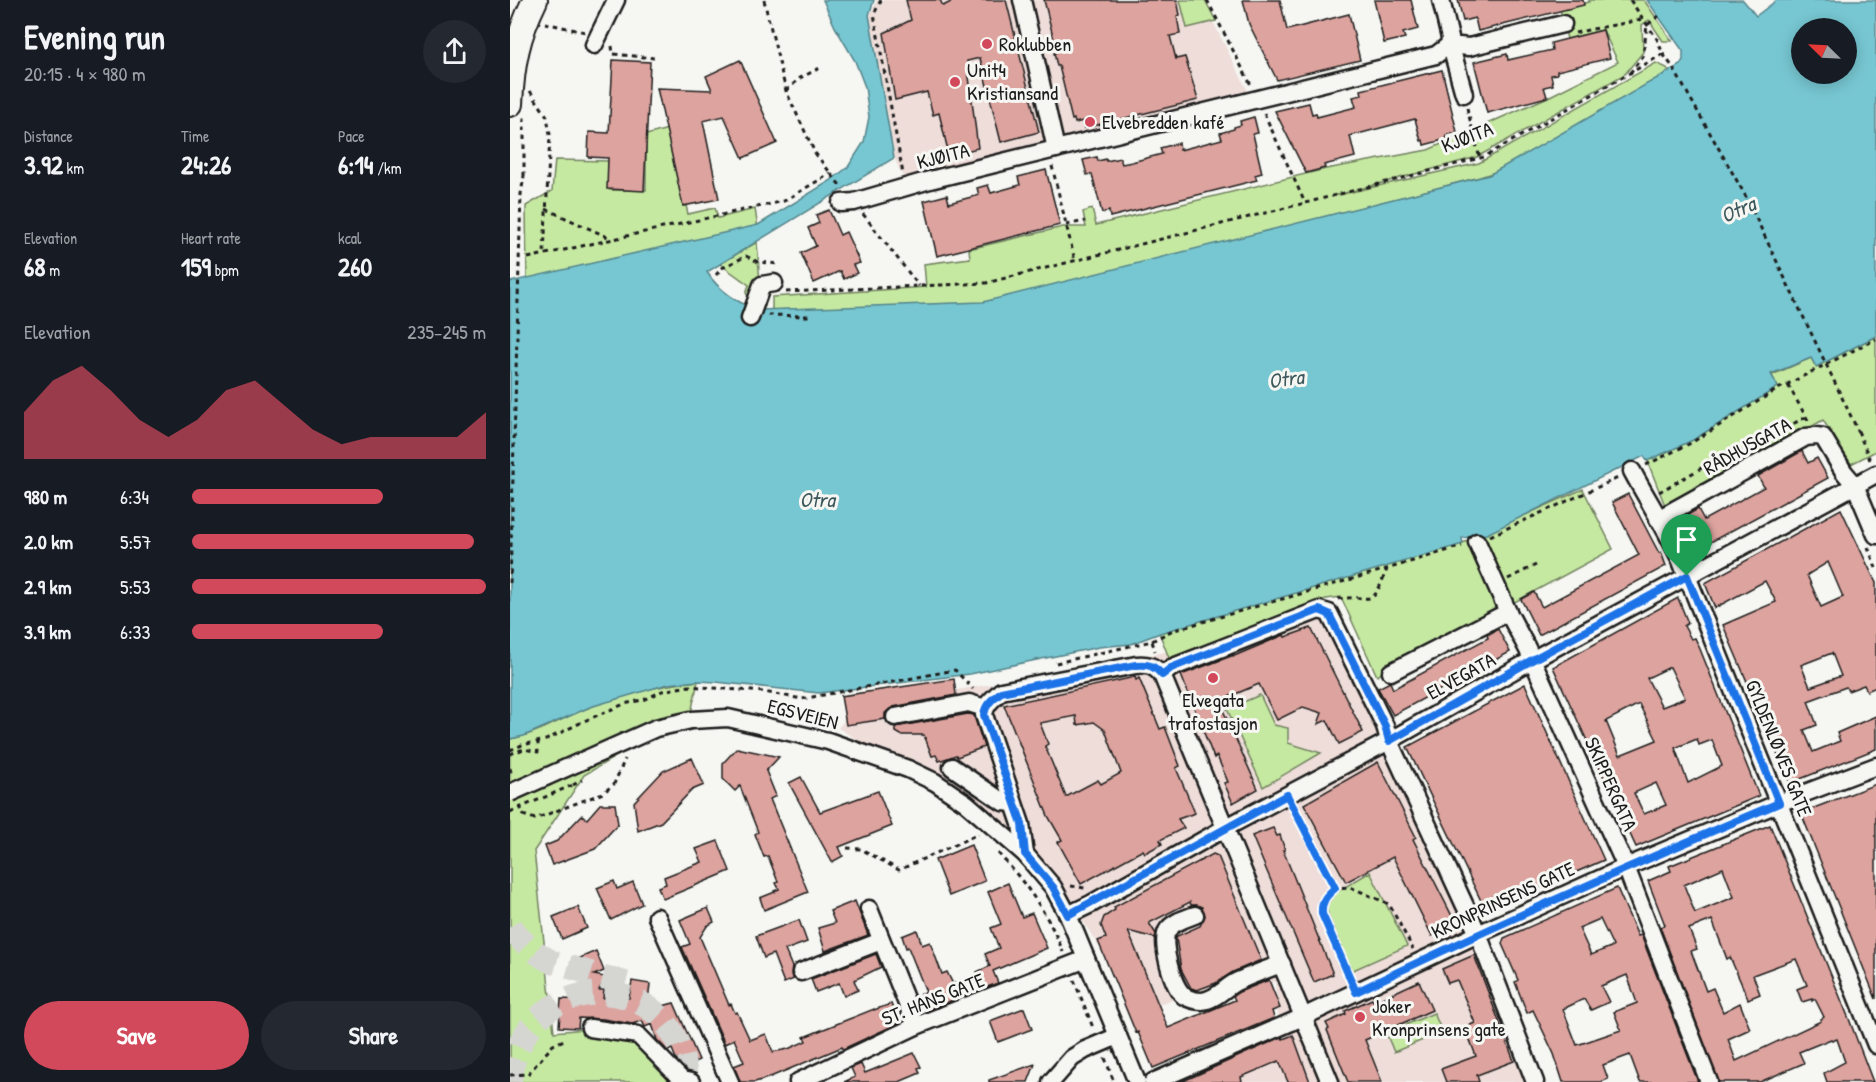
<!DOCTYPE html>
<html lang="en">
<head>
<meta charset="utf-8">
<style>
  :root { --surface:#171b24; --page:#242831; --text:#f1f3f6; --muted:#9ea1a6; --accent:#d1495b }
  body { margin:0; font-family:"Patrick Hand",sans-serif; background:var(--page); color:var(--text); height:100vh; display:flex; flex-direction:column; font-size:22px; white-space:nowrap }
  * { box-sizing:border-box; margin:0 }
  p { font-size:20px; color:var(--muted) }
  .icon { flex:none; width:33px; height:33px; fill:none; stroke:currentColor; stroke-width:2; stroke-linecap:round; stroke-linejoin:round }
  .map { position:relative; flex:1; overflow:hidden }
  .details { display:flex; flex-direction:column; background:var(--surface); width:510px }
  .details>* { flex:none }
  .needle { width:39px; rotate:294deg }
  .tools { position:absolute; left:1281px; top:18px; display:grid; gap:12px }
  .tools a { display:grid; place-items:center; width:66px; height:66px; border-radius:50%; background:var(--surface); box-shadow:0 3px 15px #0003; font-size:30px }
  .pin { position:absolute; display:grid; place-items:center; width:51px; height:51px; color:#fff; margin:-62px -26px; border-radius:50% 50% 50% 0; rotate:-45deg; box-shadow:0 0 6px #0007 }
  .pin .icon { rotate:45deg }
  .round { display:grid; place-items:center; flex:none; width:63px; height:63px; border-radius:32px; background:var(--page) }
  .headline { display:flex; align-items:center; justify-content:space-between; height:102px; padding:0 24px }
  h1 { font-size:33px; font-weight:700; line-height:45px }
  .stats { display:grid; grid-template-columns:repeat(3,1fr); gap:9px; height:102px; padding:6px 24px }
  .stats div { display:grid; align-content:center }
  .stats b { font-size:26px; font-weight:700 }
  .stats small { font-size:16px; font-weight:400 }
  .stats p { font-size:16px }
  .chart { height:168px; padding:12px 24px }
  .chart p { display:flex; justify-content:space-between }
  .chart svg { width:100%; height:108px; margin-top:6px; fill:var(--accent); opacity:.7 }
  .cta { display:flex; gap:12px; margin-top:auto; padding:12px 24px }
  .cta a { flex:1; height:69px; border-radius:36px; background:var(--accent); color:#fff; font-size:24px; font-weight:700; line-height:69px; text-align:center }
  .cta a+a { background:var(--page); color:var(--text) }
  ul { padding:0 24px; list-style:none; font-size:20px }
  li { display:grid; grid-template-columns:96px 72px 1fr; align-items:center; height:45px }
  li i { height:15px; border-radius:8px; background:var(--accent) }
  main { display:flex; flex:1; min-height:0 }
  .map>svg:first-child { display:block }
</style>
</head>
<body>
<main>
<section class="details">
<div class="headline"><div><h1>Evening run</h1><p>20:15 · 4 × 980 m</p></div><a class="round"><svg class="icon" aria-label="share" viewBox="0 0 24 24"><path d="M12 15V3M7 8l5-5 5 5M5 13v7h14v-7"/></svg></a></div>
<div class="stats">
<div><p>Distance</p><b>3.92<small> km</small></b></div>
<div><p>Time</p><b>24:26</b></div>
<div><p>Pace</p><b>6:14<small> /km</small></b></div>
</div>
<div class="stats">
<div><p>Elevation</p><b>68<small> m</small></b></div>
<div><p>Heart rate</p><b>159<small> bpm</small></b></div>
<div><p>kcal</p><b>260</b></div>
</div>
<div class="chart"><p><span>Elevation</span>235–245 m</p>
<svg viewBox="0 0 160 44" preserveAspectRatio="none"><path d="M0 44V25L10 12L20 6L30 16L40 28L50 35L60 28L70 16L80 12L90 22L100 32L110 38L120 35L130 35L140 35L150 35L160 25V44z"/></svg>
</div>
<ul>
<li><b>980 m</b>6:34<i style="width:65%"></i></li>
<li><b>2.0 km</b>5:57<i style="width:96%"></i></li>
<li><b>2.9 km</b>5:53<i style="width:100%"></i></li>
<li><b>3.9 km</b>6:33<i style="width:65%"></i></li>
</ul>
<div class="cta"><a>Save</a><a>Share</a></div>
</section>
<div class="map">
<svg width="1366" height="1082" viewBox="0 0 1366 1082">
  <rect width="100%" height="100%" fill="#f6f6f2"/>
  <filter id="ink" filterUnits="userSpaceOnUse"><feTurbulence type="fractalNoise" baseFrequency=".0167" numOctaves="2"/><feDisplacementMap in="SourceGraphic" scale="12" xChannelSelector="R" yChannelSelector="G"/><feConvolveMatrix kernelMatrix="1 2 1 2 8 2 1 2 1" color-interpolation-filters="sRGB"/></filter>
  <g filter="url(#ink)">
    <g fill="#eeddd9">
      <polygon points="367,0 692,0 741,97 398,187 385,160 359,17"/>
      <polygon points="810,605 971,952 1019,1082 650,1082 769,1024 765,982 727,984 639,1006 613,985 566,910 502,842 369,753 328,728 352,700 441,691 530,676 707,642"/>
    </g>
    <g fill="#c6e9a2" stroke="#71825f" stroke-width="1.5">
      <polygon points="670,0 695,0 706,21 677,28"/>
      <polygon points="1079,0 1134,0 1162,41 1153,41 1139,20 1132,25 1133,52 1115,74 967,157 824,196 969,163 1146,63 1157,68 1159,72 985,172 970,177 475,304 262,310 262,297 416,287 414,264 460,258 459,249 553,227 576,227 573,212 582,209 586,225 816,169 918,150 1038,97 1108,62 1093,30 1057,39 1050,9 1079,2"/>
      <polygon points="158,129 178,214 205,208 208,218 245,209 248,229 17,281 16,206 42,191 45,160 101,161 100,190 136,190 136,135"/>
      <polygon points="247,242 250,284 254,291 255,306 242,303 236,293 239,285 210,264"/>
      <polygon points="1366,336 1366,451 1341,464 1313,420 1156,508 1137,460 1267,386 1262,375 1301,358 1306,367"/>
      <polygon points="1073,489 1103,549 867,676 831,597 816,599 659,658 649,632 955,542"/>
      <path d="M188,681l-7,32 -107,62 -50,76 20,181 32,-3 39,1 53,52h-168v-343c28,-5 52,-21 78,-31 34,-14 74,-23 110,-27z"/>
      <polygon points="750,695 764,725 778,728 778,743 811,753 753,787 717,709"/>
      <polygon points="860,872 897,946 841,971 818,915 816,906 825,893"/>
      <polygon points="924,1013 932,1032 884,1052 876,1033"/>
    </g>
    <path fill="#77c7d2" stroke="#538389" stroke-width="1.5" fill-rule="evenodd" d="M313,0h51l-5,15 25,143 -187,114c10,17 34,34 53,38l223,-8 506,-127 191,-110 3,-5v-9l-36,-51h96l13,16 21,-16h99v336l-60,31 -5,-9 -40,16 7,13 -85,53 -46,21 -3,-5 -157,78 -25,4 1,6 -303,89 -29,11 -32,3 -129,27 -151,19 -103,-11 -18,-1 -30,3 -78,23 -66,29 -14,3v-457l248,-57 72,-44 18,-14 16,-25 5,-25 -4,-30 -10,-26 -20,-34zM1292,28h44v46h-44z"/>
    <g fill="#dda39e" stroke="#1c1c1c" stroke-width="1.5" fill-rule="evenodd">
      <polygon points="396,0 430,0 433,6 445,0 496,0 529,132 491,142 470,58 457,61 468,148 439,155 429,113 423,115 417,92 385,100 374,33 401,20"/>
      <polygon points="534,0 667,0 670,15 667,16 670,34 660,36 666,59 675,57 688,100 575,128 573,121 565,123 564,119 562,120 549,66 547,66 544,53 547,52"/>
      <polygon points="733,0 770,0 777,30 839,14 850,60 767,80 739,24"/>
      <polygon points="864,0 901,0 908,29 893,33 895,38 874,43"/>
      <polygon points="948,0 1073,0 1074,5 968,31 965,18 953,21"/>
      <polygon points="1093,30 1100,58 1047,71 1047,74 1041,75 1043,85 1034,87 1037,97 977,113 964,62 997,54 998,60 1042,50 1041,43"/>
      <polygon points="103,60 140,62 134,191 97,189 98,158 78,157 79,132 99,133"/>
      <polygon points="230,60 267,143 233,158 214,116 193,121 209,199 173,206 147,88 202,90 196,76"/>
      <polygon points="932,70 947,132 936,135 937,139 914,145 913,140 911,141 905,119 840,136 845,157 814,165 815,168 796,173 765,111 799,103 802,114 806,113 807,117 846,107 843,97 852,95 851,90"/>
      <polygon points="744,117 748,133 743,134 752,173 745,175 747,180 600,217 599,211 592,213 582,174 577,175 573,160 587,157 588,161 596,159 596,161 610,158 612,164 622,162 652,154 650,148 669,143 670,150 712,139 710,133 724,129 724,127 731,125 730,121"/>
      <polygon points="536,170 550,225 427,256 414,201 437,195 439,203 469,195 467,188 478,185 481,193 510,185 508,177"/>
      <polygon points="319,210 330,235 336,232 350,263 343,265 347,273 345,274 334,279 330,271 304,283 291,253 306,246 298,228 309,223 306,215"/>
      <polygon points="1292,451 1298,463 1307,458 1318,478 1186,550 1175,530 1180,528 1174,517 1188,509 1194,520 1254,487 1248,476"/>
      <polygon points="1118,494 1149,553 1151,552 1156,566 1029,635 1011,599 1024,592 1032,607 1129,555 1102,502"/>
      <path d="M1331,509l35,74v104l-9,4 -3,-6 -16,6 -2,-4 -38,14 9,24 -13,5 9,22 27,-11 -3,-8 39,-17v33l-86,34 -67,-158 53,-23 -11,-21 -50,27 -10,-25zM1318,562l15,35 -22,10 -14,-32zM1322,653l9,23 -31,11 -9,-22z"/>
      <path d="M1168,598l10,25 -4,3 7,13 4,-1 5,11 59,147 -123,51 -83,-180zM1160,667l15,31 -23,9 -15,-29zM1129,704l18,36 -37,15 -14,-34zM1187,739l2,6 13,-5 10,26 -34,17 -13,-35zM1146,783l10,22 -22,9 -10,-21z"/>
      <polygon points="801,628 853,732 829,744 817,720 808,724 812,713 793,707 767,720 749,684 709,701 748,789 723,803 714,783 718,782 707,756 704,758 671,675 724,655 724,656 774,635 775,637"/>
      <polygon points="988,629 1000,652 883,715 868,688 880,682 883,689 978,638 977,635"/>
      <path d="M625,677l1,3 3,-2 21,51 5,-2 15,39 -4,2 19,45 -17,6 6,9 -24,12 2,4 -17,9 -2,-3 -62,34 -23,-42 4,-2 -14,-24 -44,-111zM566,716l1,9 17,-3 11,8 16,43 -20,11 -3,-4 -32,17 -21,-51 3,-2 -8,-21z"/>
      <polygon points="444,679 446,695 383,707 375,713 375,719 336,725 331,696"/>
      <polygon points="1015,684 1094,860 976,911 897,747"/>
      <polygon points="458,714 464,715 474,747 447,757 446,755 429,761 426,755 422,756 414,735 391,735 386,732 385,727"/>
      <polygon points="227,748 269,757 256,771 266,796 260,799 298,892 254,910 250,898 265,892 264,891 269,889 266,883 268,882 258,856 254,857 245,834 248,832 230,786 225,791 213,779 213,763"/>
      <polygon points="182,758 194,785 182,790 151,822 128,831 124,802 153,771"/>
      <polygon points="868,762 906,837 903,839 946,924 922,936 883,857 836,882 794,804"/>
      <polygon points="291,777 310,812 368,791 382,826 329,847 333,856 322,862 279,783"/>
      <polygon points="1366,784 1366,999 1291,813"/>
      <polygon points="90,804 105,804 108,824 85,849 42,865 35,846 47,841 72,815 77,819"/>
      <path d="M1260,825l79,194 24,63h-46l-3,-9 21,-11 -8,-23 -5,2 -1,-2 -32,13 5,11 -44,19h-41l-59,-155 5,-2 -17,-44 23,-10 -2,-5zM1213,868l11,29 -39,16 -11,-28zM1202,920l15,39 3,-2 18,42 12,-5 -7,-19 43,-16 11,26 -10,4 5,13 10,-3v2l3,-2 9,18 -3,2v2l-85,40 -8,-22 22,-10 -10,-26 -17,9 -10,-24 -7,3 -15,-40 6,-2 -8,-20z"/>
      <polygon points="763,828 767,836 770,835 775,850 773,850 823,974 804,982 742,836"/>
      <polygon points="208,841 220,871 153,899 148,887 156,884 154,877 192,862 186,849"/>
      <polygon points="461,845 475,881 439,896 425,860"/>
      <polygon points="703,854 708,856 751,960 723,972 706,983 687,990 681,988 671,969 666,938 667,936 690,926 695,916 692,907 687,905 681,905 680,902 639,923 646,934 645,938 618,931 658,1028 725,1000 723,996 729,992 759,980 770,1008 762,1011 764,1018 643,1068 628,1032 626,1033 588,941 596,938 591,925 594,917 605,910 604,907"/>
      <polygon points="104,881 107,889 123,882 132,904 101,920 87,888"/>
      <polygon points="498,883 512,917 522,913 537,948 483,971 488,983 417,1010 411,994 416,992 398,947 396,948 392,936 407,930 412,945 420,942 432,974 437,972 443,984 468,975 467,972 480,966 475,954 489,948 481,928 491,924 478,892"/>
      <path d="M1107,888l21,48 3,-1 57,147h-58l-10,-27 -27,10 5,14 -7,3h-38l-9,-28 -21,-44 -6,3 -12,-31 3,-2 -16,-36 2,-6zM1090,919l13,27 -22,9 -12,-27zM1117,975l10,28 -23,9 7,18 -44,15 -14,-36 21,-10 7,11 18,-8 -8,-16z"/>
      <polygon points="345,901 358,935 315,951 308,928 325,923 320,911"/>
      <polygon points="68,907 77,928 52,939 43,917"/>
      <polygon points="198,908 204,922 197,926 190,937 219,1005 221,1004 225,1013 227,1012 240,1040 256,1034 263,1052 278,1049 296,1041 294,1037 364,1009 364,1010 381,1004 389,1023 333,1049 332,1047 258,1078 245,1082 230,1082 224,1066 234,1062 224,1039 215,1044 172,947 180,944 170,920"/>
      <polygon points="289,920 297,942 275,950 282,967 281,975 284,979 274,983 263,954 254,958 246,936"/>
      <polygon points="86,951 94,971 84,975 95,977 89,990 94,990 93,998 119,998 122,981 140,984 137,1010 164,1003 189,1060 174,1067 169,1059 166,1059 162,1049 158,1051 147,1040 142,1024 135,1027 132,1021 122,1024 93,1019 69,1018 68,1028 49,1027 51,999 76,1000 78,977 76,978 68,959"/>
      <polygon points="366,954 371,967 344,980 348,990 334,996 329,983 306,992 301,979"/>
      <polygon points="964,955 1004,1061 967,1075 969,1082 936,1082 931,1069 966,1056 955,1027 965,1023 947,980 938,983 932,969"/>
      <polygon points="909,981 922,1010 855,1040 872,1082 838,1082 817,1030 819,1029 816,1023 836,1014 835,1011 862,999 864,1002"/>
      <polygon points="514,1008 522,1029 488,1042 480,1021"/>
      <polygon points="783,1035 800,1082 778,1082 769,1061 731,1077 732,1082 671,1082 772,1037 773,1039"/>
      <polygon points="404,1053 411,1067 408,1068 410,1073 389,1082 334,1082 345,1077 341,1068 351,1064 355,1073"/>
      <polygon points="525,1064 518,1082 479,1082 479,1080"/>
    </g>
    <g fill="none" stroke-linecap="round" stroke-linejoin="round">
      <g stroke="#d5d5d2" stroke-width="24" stroke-dasharray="24 12" stroke-linecap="butt">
        <path d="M0,927c11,15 25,26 42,35l80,23"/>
        <path d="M0,1082c11,-119 172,-118 176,0"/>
      </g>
      <g stroke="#1c1c1c" stroke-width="21">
        <g id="minor">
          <polyline points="512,0 546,149"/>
          <polyline points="84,45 106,0"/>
          <polyline points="939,45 959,47 1053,24"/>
          <polyline points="939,45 943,54 954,94"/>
          <polyline points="331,203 344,202 420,180 926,55 939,45 940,38 931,0"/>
          <polyline points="240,318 252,285 264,283"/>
          <path d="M1122,471c16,30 35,59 49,90l195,484"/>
          <polyline points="1148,519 1296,437 1306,436 1313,437 1334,472 1345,485 1366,535"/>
          <polyline points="967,542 998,612 1017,648 1116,867 1199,1082"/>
          <polyline points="881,672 998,612"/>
          <polyline points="652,675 661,668 809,610 819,613 875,726 879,741 968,934 1025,1082"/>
          <polyline points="385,717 459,703 475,708"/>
          <polyline points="442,767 487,798 493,802 503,803"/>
          <polyline points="38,776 146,728 181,720 218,718 318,741 398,769 425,782 456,803 515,854 543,887 558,915 627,1082"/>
          <path d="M515,854l-4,-30 -37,-109c1,-11 9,-16 17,-24l135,-26c11,-1 18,0 26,10l168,407"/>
          <polyline points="359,909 406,1026"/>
          <polyline points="558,915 581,904 715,828 879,741 1022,660 1366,474"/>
          <path d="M685,915c-8,3 -23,7 -28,16 -6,13 5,55 17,65 5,3 12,5 18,5 14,-1 24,-15 36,-20 14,-6 29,-12 44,-17"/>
          <polyline points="147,917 220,1082"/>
          <polyline points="291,972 371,941"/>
          <polyline points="80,1028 128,1035 172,1080 181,1082"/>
          <polyline points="288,1082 406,1026 576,959"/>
          <polyline points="541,1082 562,1058 575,1050 608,1036"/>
          <polyline points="643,1082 793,1017 968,934 1116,867 1269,803 1366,766"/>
        </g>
      </g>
      <g stroke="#1c1c1c" stroke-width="28">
        <path id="highway" d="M0,104c2,-41 7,-67 25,-104"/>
      </g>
      <g stroke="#1c1c1c" stroke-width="3" stroke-dasharray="4.5 4.5" stroke-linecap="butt">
        <polyline points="254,0 276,91 305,153 332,188"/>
        <polyline points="371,0 364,14 393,174"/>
        <polyline points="697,0 741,85"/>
        <polyline points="35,23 75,32"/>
        <path d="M1065,33c23,-6 45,-8 68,-14"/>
        <polyline points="102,46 103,54 144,58"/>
        <polyline points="1120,73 1133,56 1137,25 1149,16"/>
        <polyline points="20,91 37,116 40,135 34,254"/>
        <polyline points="276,91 290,78 310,68"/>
        <polyline points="957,108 970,159"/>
        <polyline points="754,113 795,203 974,157 1153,54 1147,39 1120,0"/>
        <polyline points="542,166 565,261"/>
        <polyline points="14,176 14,116"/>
        <polyline points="36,209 100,238"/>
        <polyline points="353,214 409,286"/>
        <polyline points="556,225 575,221"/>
        <polyline points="18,258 274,201 321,173"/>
        <polyline points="206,275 212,268 236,256 248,262 269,264"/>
        <polyline points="276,292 476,283 795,203"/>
        <polyline points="258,315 299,316"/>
        <polyline points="1278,385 1299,422"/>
        <polyline points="1348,431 1360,460"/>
        <polyline points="1136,465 1181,443 1268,389 1366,339"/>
        <polyline points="1149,492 1218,453 1224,455 1296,417"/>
        <polyline points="980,536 1108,478"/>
        <polyline points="1358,547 1366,568"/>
        <polyline points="998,579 1026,565"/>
        <path d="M828,599c37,-6 32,13 49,-30l75,-23"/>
        <polyline points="642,641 661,631 877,569"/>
        <polyline points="546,663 642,641 645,651"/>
        <polyline points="0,750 12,745 36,740 74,721 114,704 136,699 152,691 179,686 254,692 292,699 445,670 463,689"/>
        <polyline points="0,754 14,749 28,752 28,742"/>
        <polyline points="0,768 2,776"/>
        <polyline points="63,785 72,780"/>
        <polyline points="10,806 13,815 25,819 93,793 104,784 115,759"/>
        <polyline points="783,808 825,888"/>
        <polyline points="337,848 351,849 389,870 468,834"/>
        <path d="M488,853c27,29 51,62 65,99"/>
        <polyline points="561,886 575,888"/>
        <polyline points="839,978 812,914 811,905 816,895 825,888 840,887 879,904 903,949"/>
        <polyline points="564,980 584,1030"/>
        <polyline points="595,1058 604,1082"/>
        <polyline points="0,1075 18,1074 43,1045 54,1040"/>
      </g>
      <use href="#minor" stroke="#f6f6f2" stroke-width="16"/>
      <use href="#highway" stroke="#f6f6f2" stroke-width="24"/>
      <g stroke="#1c1c1c" stroke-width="21" stroke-linecap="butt">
        <polyline id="minor-bridge" points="0,793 38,776"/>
      </g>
      <g stroke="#1c1c1c" stroke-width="3" stroke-dasharray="4.5 4.5" stroke-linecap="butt">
        <polyline points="1153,54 1162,66 1235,195 1348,431"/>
        <polyline points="0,583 11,194 14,176"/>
        <polyline points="0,812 63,785"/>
      </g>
      <use href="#minor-bridge" stroke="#f6f6f2" stroke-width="16"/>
    </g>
  </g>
  <g fill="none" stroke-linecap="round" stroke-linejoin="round" filter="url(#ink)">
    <g stroke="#fff" stroke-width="12">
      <path id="route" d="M1177,576l92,227c-143,60 -284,122 -423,189l-34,-78c-1,-13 4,-18 13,-26l-48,-93 -219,120 -15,-28 -28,-33 -3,-30 -38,-109c1,-11 9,-16 17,-23l135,-27c11,-1 18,0 26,10l9,-7 148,-58 10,4 56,112 4,15 143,-81z"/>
    </g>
    <use href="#route" stroke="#1a73e8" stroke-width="8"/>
  </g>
  <g fill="#d1495b" stroke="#f6f6f2" stroke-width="2">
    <circle cx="477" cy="44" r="6"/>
    <circle cx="445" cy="82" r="6"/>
    <circle cx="580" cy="122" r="6"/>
    <circle cx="703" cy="678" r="6"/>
    <circle cx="850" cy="1017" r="6"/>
  </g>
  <g text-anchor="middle" stroke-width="6" stroke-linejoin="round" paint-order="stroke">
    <g font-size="20" fill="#1c1c1c" stroke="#f6f6f2" text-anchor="start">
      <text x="489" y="51">Roklubben</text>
      <text x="457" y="77">Unit4<tspan x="457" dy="23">Kristiansand</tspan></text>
      <text x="592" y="129">Elvebredden kafé</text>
      <text x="703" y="707" text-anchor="middle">Elvegata<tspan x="703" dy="23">trafostasjon</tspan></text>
      <text x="862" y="1013">Joker<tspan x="862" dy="23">Kronprinsens gate</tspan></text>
    </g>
    <g font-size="20" fill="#1c1c1c" stroke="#f6f6f2">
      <text transform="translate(957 137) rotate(-21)" y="7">KJØITA</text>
      <text transform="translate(433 156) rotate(-14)" y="7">KJØITA</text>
      <text transform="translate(1237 446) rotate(-29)" y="7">RÅDHUSGATA</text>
      <text transform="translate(951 676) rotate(-29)" y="7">ELVEGATA</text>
      <text transform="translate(293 714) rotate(14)" y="7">EGSVEIEN</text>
      <text transform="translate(1269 748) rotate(68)" y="7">GYLDENLØVES GATE</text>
      <text transform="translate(1101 784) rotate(66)" y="7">SKIPPERGATA</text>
      <text transform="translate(993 900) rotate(-25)" y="7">KRONPRINSENS GATE</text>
      <text transform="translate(423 999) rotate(-22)" y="7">ST. HANS GATE</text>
    </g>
    <g font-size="21" font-style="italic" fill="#3c585c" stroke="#f6f6f2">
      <text transform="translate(1228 210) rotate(-24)" y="7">Otra</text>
      <text transform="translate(776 379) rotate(-8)" y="7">Otra</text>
      <text x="307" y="507">Otra</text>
    </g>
  </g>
</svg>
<div class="tools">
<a><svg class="needle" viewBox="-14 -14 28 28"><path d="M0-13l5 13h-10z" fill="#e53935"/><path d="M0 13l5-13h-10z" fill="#9ea1a6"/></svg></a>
</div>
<div class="pin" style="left:1177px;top:576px;background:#1e9e55"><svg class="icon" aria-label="arrive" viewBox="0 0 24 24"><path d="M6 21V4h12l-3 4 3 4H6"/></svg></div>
</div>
</main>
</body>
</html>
